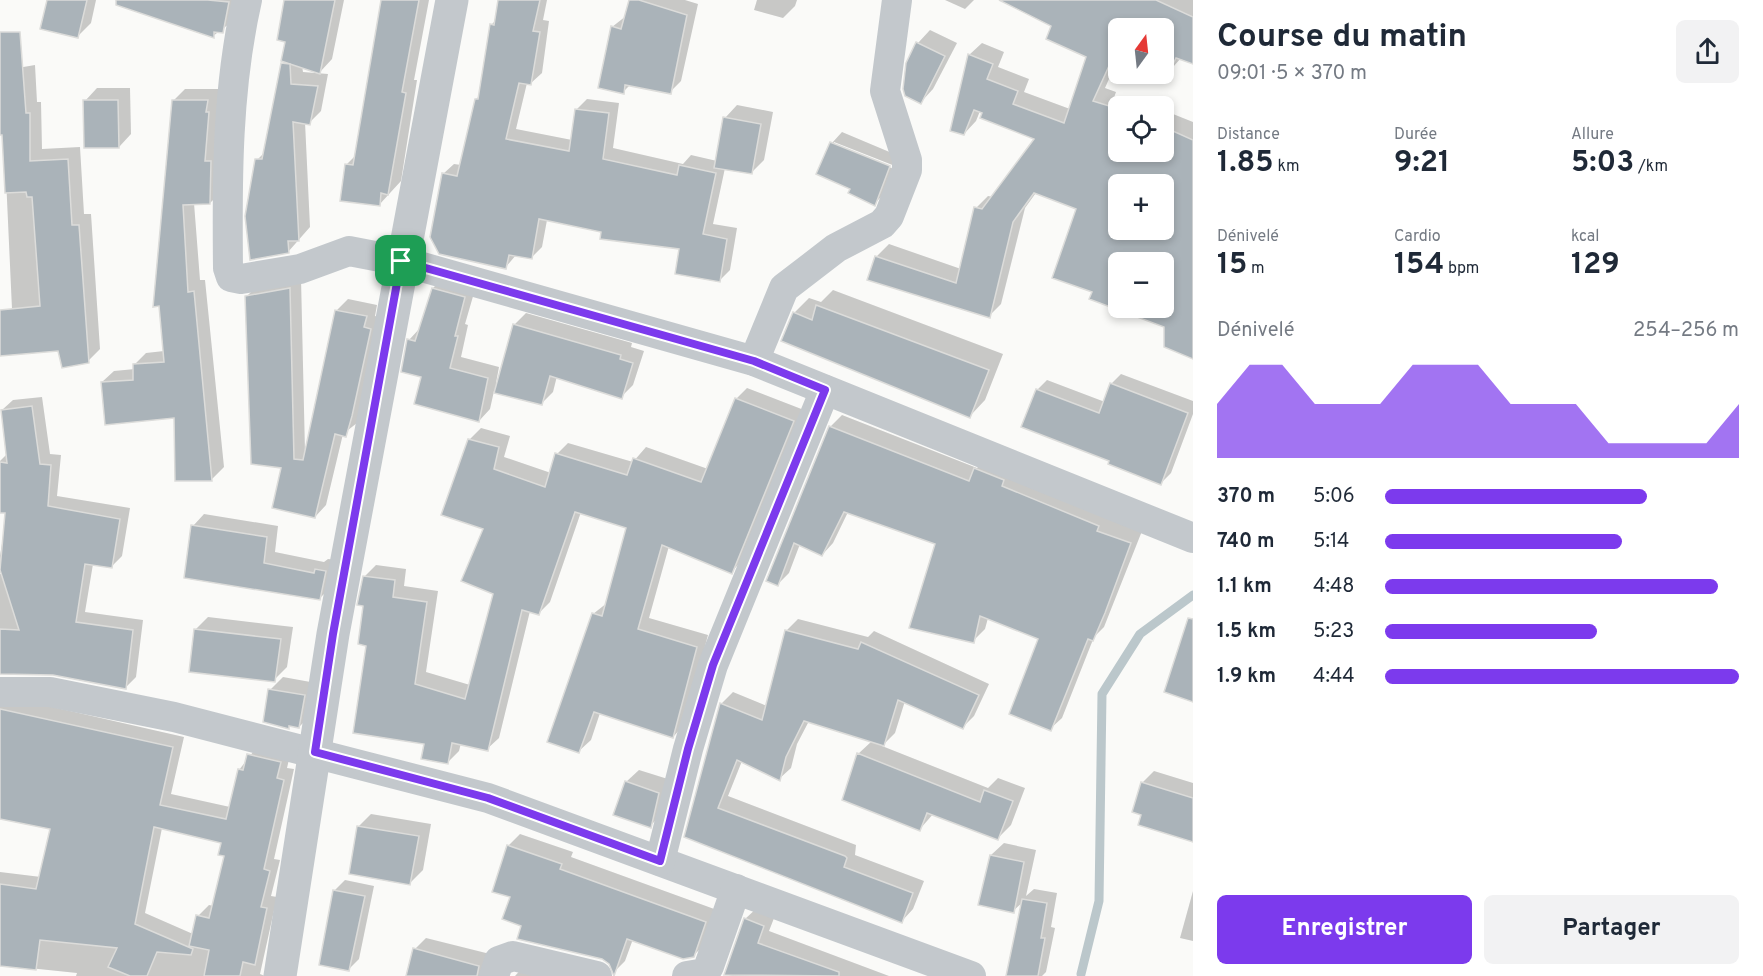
<!DOCTYPE html>
<html lang="fr">
<head>
<meta charset="utf-8">
<style>
  :root { --surface:#fff; --page:#f2f2f3; --text:#1f2937; --muted:#747a83; --accent:#7c3aed }
  body { margin:0; font-family:Overpass,sans-serif; background:var(--page); color:var(--text); height:100vh; display:flex; flex-direction:column; font-size:22px; white-space:nowrap }
  * { box-sizing:border-box; margin:0 }
  p { font-size:20px; color:var(--muted) }
  .icon { flex:none; width:33px; height:33px; fill:none; stroke:currentColor; stroke-width:2; stroke-linecap:round; stroke-linejoin:round }
  .map { position:relative; flex:1; overflow:hidden }
  .details { display:flex; flex-direction:column; background:var(--surface); width:570px }
  .details>* { flex:none }
  .needle { width:39px; rotate:15deg }
  .tools { position:absolute; left:1108px; top:18px; display:grid; gap:12px }
  .tools a { display:grid; place-items:center; width:66px; height:66px; border-radius:9px; background:var(--surface); box-shadow:0 3px 9px #0003; font-size:30px }
  .pin { position:absolute; display:grid; place-items:center; width:51px; height:51px; color:#fff; margin:-26px; border-radius:12px; box-shadow:0 3px 9px #0006 }
  .round { display:grid; place-items:center; flex:none; width:63px; height:63px; border-radius:9px; background:var(--page) }
  .head { display:flex; align-items:center; justify-content:space-between; height:102px; padding:0 24px }
  h1 { font-size:33px; font-weight:700; line-height:45px }
  .stats { display:grid; grid-template-columns:repeat(3,1fr); gap:9px; height:102px; padding:6px 24px }
  .stats div { display:grid; align-content:center }
  .stats b { font-size:30px; font-weight:700 }
  .stats small { font-size:16px; font-weight:400 }
  .stats p { font-size:16px }
  .chart { height:168px; padding:12px 24px }
  .chart p { display:flex; justify-content:space-between }
  .chart svg { width:100%; height:108px; margin-top:6px; fill:var(--accent); opacity:.7 }
  .primary-button { display:flex; gap:12px; margin-top:auto; padding:12px 24px }
  .primary-button a { flex:1; height:69px; border-radius:9px; background:var(--accent); color:#fff; font-size:24px; font-weight:700; line-height:69px; text-align:center }
  .primary-button a+a { background:var(--page); color:var(--text) }
  ul { padding:0 24px; list-style:none; font-size:20px }
  li { display:grid; grid-template-columns:96px 72px 1fr; align-items:center; height:45px }
  li i { height:15px; border-radius:8px; background:var(--accent) }
  main { display:flex; flex:1; min-height:0 }
  .map>svg:first-child { display:block }
</style>
</head>
<body>
<main>
<div class="map">
<svg width="1193" height="976" viewBox="0 0 1193 976">
  <rect width="100%" height="100%" fill="#fafaf8"/>
  <g fill="#0003" fill-rule="evenodd">
    <polygon points="49,0 96,0 91,23 78,36"/>
    <polygon points="154,0 236,0 233,21 213,36"/>
    <polygon points="286,0 344,0 332,59 320,72 302,66 303,72 328,74 321,111 309,123 305,122 310,227 288,252 257,160 265,152 282,64 286,60"/>
    <polygon points="382,0 429,0 414,80 417,80 401,181 379,205 346,165 356,155"/>
    <polygon points="499,0 547,0 543,20 549,21 542,73 531,83 527,83 516,129 572,140 576,110 587,99 619,103 613,148 683,164 691,155 717,161 725,118 737,105 773,112 764,160 751,173 725,168 713,224 737,228 730,270 719,281 680,248 547,220 542,247 531,258 516,255 505,268 443,174 454,164 461,165 476,99 481,95 491,25 496,20"/>
    <polygon points="631,0 685,0 698,4 681,81 670,92 631,84 623,92 612,27 626,16"/>
    <polygon points="757,0 797,0 795,6 783,18 754,10"/>
    <polygon points="945,0 974,0 965,9"/>
    <path d="M1003,0h190v62l-12,-4 -15,17 -3,-1 1,-46h-45v28l-14,32 11,4 -20,58 47,17 7,-15h14v-29l9,-9 20,8v235l-19,-28 -83,-31 3,-7 -15,-84 -41,-17 -13,18 -24,96 -12,12 -113,-59 13,-13 72,25 15,-61 12,-12 5,1 44,-59 -57,-27 -4,10 -12,13 5,-79 13,-12 22,9 -6,15 31,12 -5,13 46,17 18,-53 -35,-31zM1119,184h45v46h-45zM1119,262h45v46h-45z"/>
    <polygon points="930,30 957,43 933,89 921,102 908,63 918,43"/>
    <polygon points="35,65 37,102 41,102 42,149 80,147 84,214 91,214 100,349 88,361 59,349 14,353 4,134 0,134 0,71"/>
    <polygon points="97,88 130,88 131,134 119,147 85,101"/>
    <polygon points="185,89 219,89 222,191 210,203 194,203 200,280 205,280 224,467 212,479 175,417 102,382 114,371 135,369 134,365 146,353 164,351 173,101"/>
    <polygon points="842,132 899,156 895,166 834,142 834,145 894,169 884,194 874,204 852,188 818,173 832,143"/>
    <polygon points="444,277 476,286 465,324 468,325 461,357 499,367 496,383 498,383 514,325 526,313 632,343 631,347 644,351 633,385 621,397 557,376 553,392 541,404 494,391 490,409 479,421 423,376 409,340 420,328 433,288"/>
    <polygon points="301,278 305,452 337,310 348,299 377,305 375,316 382,318 357,423 343,434 326,505 315,517 283,466 247,296 258,285"/>
    <polygon points="833,290 1003,354 985,400 970,416 794,313 809,298 821,302"/>
    <polygon points="1121,374 1193,401 1193,414 1171,473 1161,483 1111,460 1037,390 1047,380 1105,402 1111,384"/>
    <polygon points="747,388 804,410 743,560 731,572 669,546 649,618 708,635 684,725 673,737 600,713 591,740 579,751 593,614 607,603 628,527 581,512 550,602 539,613 530,611 499,738 487,749 461,743 459,751 448,762 425,742 368,644 364,577 376,565 406,569 404,586 438,591 426,672 470,685 494,593 469,440 481,428 510,436 504,457 551,473 557,454 568,443 633,462 646,447 708,469 736,399"/>
    <polygon points="42,397 50,454 61,455 57,496 130,508 122,556 111,567 93,564 85,612 143,620 136,677 126,687 53,674 0,672 0,574 3,574 0,556 7,512 0,511 0,461 7,454 2,410 13,400"/>
    <polygon points="842,415 977,468 987,458 1142,531 1104,627 1094,637 1062,718 1050,729 1040,638 988,618 985,629 973,641 936,543 848,512 833,543 822,555 800,544 789,573 778,584 830,427"/>
    <polygon points="204,514 278,526 275,552 324,562 328,559 336,560 331,587 320,598 193,526"/>
    <polygon points="208,617 293,627 287,667 274,680 196,629"/>
    <polygon points="798,619 868,637 874,631 989,684 974,716 962,728 905,701 895,733 882,746 988,788 998,778 1025,788 1011,825 998,838 934,813 920,829 858,754 872,741 809,721 797,744 791,768 779,779 742,761 728,796 856,845 855,855 924,881 913,909 902,921 686,836 721,704 733,692 767,706 786,631"/>
    <polygon points="283,677 316,683 312,714 299,727 288,727 270,690"/>
    <path d="M0,695l184,42 -13,57 59,13 9,-37 21,-27 31,8 -4,17 7,1 -20,90 6,1 -9,36 6,1 -17,77 5,2h-189l1,-3 -77,-8v-93l41,5 11,-49 -52,-11zM162,828l60,14 4,13 -12,51 -5,-1 -11,11 -5,18 -48,-21z"/>
    <polygon points="639,770 671,780 663,813 650,826 626,782"/>
    <polygon points="1154,771 1193,783 1193,841 1143,814 1142,783"/>
    <polygon points="371,814 431,824 423,870 410,883 359,826"/>
    <polygon points="520,834 573,852 571,857 717,910 705,944 693,956 633,939 625,961 614,972 610,963 602,958 523,925 512,896 508,846"/>
    <polygon points="1004,843 1036,850 1026,896 1034,889 1057,893 1051,927 1055,928 1046,972 1042,976 1008,976 1023,902 1013,911 991,855"/>
    <polygon points="345,880 374,886 359,959 348,970 334,891"/>
    <polygon points="1193,891 1193,941 1180,938"/>
    <polygon points="758,907 776,913 769,931 889,976 732,976 726,974 745,919"/>
    <polygon points="426,938 490,954 492,976 407,976 415,949"/>
    <polygon points="526,964 578,976 515,976"/>
  </g>
  <g fill="none" stroke-linecap="round" stroke-linejoin="round">
    <polyline stroke="#bbc7cb" stroke-width="9" points="1081,974 1099,901 1102,694 1140,634 1193,595"/>
  </g>
  <g fill="#aab3b9" stroke="#dcdcda" stroke-width="1.5" fill-rule="evenodd">
    <polygon points="47,0 87,0 78,38 40,29"/>
    <polygon points="116,0 208,0 229,2 223,33 214,32 214,38 116,5"/>
    <polygon points="284,0 335,0 320,74 281,61 285,42 277,40"/>
    <polygon points="381,0 419,0 402,92 406,93 388,195 381,193 380,206 340,201 345,164 353,165"/>
    <polygon points="498,0 540,0 533,31 540,32 531,85 519,83 506,139 569,151 575,109 609,113 603,159 677,175 679,165 716,173 703,234 727,239 720,282 675,274 679,249 600,239 601,232 539,219 532,259 509,255 506,269 439,254 430,237 442,173 457,176 475,99 478,99 490,24 494,25"/>
    <polygon points="629,0 639,0 687,15 671,94 625,85 624,94 598,88 611,26 621,29"/>
    <path d="M999,0h157l37,17v47l-17,-6 -9,19 -7,-3h4v-46h-45v26l-4,-1 -22,48 26,8v43h45v-25l29,13v219l-29,-12v-20l-75,-28 3,-7 -40,-14 24,-69 -42,-16 -21,29 -23,96 -123,-38 8,-24 81,27 18,-76 8,2 52,-70 -54,-21 2,-5 -8,-3 -10,25 -14,-4 18,-77 25,10 -6,15 31,12 -5,13 51,19 22,-66 -40,-18 5,-13zM1119,184h45v46h-45zM1119,262h45v46h-45z"/>
    <polygon points="0,32 20,32 26,113 30,113 30,161 68,159 72,225 79,225 89,363 62,368 58,351 0,356 0,310 40,306 32,197 27,197 26,192 5,193 2,135 0,135"/>
    <polygon points="916,42 945,56 921,104 905,96 903,89 906,63"/>
    <polygon points="281,63 290,64 291,84 318,86 310,125 293,122 299,241 288,241 289,253 250,260 245,216 255,159 262,159"/>
    <polygon points="83,100 118,100 119,148 84,148"/>
    <polygon points="172,100 208,100 206,112 209,112 205,161 211,161 210,204 183,205 188,292 194,291 212,481 175,481 174,418 105,425 101,382 133,380 133,364 164,362 159,306 153,307"/>
    <polygon points="723,117 761,124 752,174 714,168"/>
    <polygon points="830,142 890,166 875,206 848,193 850,189 816,174"/>
    <polygon points="290,288 294,459 303,460 335,310 367,316 364,327 371,329 352,416 346,437 335,434 315,518 272,508 281,468 251,464 245,296"/>
    <polygon points="432,288 465,297 455,336 458,336 450,368 488,378 479,422 414,404 421,377 401,372 407,339 415,341"/>
    <polygon points="816,305 989,370 970,418 781,341 793,312 812,320"/>
    <polygon points="513,324 621,355 620,359 633,363 622,399 550,376 542,405 494,393"/>
    <polygon points="1110,383 1188,413 1161,485 1108,464 1109,461 1021,427 1036,389 1099,413"/>
    <polygon points="735,398 794,421 732,574 662,545 638,629 697,647 673,738 594,712 579,753 547,742 592,613 602,616 626,528 575,512 539,615 522,610 488,751 452,743 448,764 421,759 424,744 353,733 366,646 358,644 363,606 357,605 363,576 395,580 393,597 427,602 415,684 465,699 493,594 461,581 483,529 441,515 468,439 499,447 494,469 545,487 555,453 627,475 633,458 701,482"/>
    <polygon points="32,406 40,464 51,465 48,506 120,519 112,568 85,564 76,622 133,630 126,689 53,675 0,674 0,629 19,630 0,570 5,513 0,513 0,462 7,463 1,410"/>
    <polygon points="829,426 969,481 974,468 1004,480 1002,486 1099,526 1097,531 1131,543 1105,613 1093,641 1088,639 1051,731 1009,714 1038,639 980,616 974,643 909,628 935,544 844,512 822,556 794,543 778,586 766,581"/>
    <polygon points="191,525 267,537 264,563 314,573 315,569 326,571 320,600 184,578"/>
    <polygon points="1188,618 1193,619 1193,702 1164,692"/>
    <polygon points="194,629 281,639 275,682 189,672"/>
    <polygon points="785,630 858,649 861,642 979,695 963,729 898,700 884,746 804,721 786,757 780,781 737,760 718,808 845,856 847,858 844,867 913,893 902,923 684,837 720,703 762,720"/>
    <polygon points="268,689 305,695 299,728 289,726 289,729 263,722"/>
    <polygon points="0,709 173,747 160,805 226,819 238,769 243,770 247,754 281,762 277,778 284,780 264,869 270,871 261,907 267,908 255,965 243,962 240,976 204,976 209,950 189,946 196,915 209,918 224,856 218,855 221,843 154,827 135,924 193,949 191,955 157,952 147,976 130,976 108,967 117,948 40,940 36,970 0,966 0,884 36,889 50,829 0,819"/>
    <polygon points="857,753 980,802 984,790 1013,801 998,840 927,813 920,831 842,800"/>
    <polygon points="625,781 659,793 651,828 613,815"/>
    <polygon points="1141,782 1193,798 1193,842 1138,825 1141,815 1132,812"/>
    <polygon points="357,826 419,836 410,885 349,874"/>
    <polygon points="507,845 562,864 560,869 706,922 694,957 683,959 627,939 614,976 609,964 602,959 517,939 521,926 502,919 510,897 492,892"/>
    <polygon points="990,855 1024,862 1014,913 978,905"/>
    <polygon points="333,890 365,896 349,971 319,965"/>
    <polygon points="1022,899 1047,903 1041,938 1045,938 1038,976 1006,976"/>
    <polygon points="744,918 764,926 758,943 839,972 839,976 724,975"/>
    <polygon points="413,948 479,966 477,976 406,976"/>
  </g>
  <g fill="none" stroke-linecap="round" stroke-linejoin="round">
    <g stroke="#c3c8cc" stroke-width="30">
      <path d="M247,0c-20,88 -20,178 -19,268l3,9 10,2 59,-10 49,-18 52,10 353,100 439,177"/>
      <polyline points="754,361 784,288 836,248 882,224 889,216 907,170 907,160 885,91 897,0"/>
      <polyline points="0,692 50,692 174,717 488,798 971,976"/>
      <polyline points="660,861 688,749 713,665 825,390"/>
      <polyline points="494,976 499,961 513,956 597,976"/>
      <polyline points="687,976 705,973 709,966 736,889"/>
    </g>
    <polyline stroke="#c3c8cc" stroke-width="33" points="280,976 333,634 452,0"/>
  </g>
  <g fill="none" stroke-linecap="round" stroke-linejoin="round">
    <g stroke="#fff" stroke-width="12">
      <polygon id="route" points="401,261 754,361 825,390 713,665 688,749 660,861 488,798 315,752 333,634"/>
    </g>
    <use href="#route" stroke="#7c3aed" stroke-width="8"/>
  </g>
</svg>
<div class="tools">
<a><svg class="needle" viewBox="-14 -14 28 28"><path d="M0-13l5 13h-10z" fill="#e53935"/><path d="M0 13l5-13h-10z" fill="#747a83"/></svg></a>
<a><svg class="icon" aria-label="locate" viewBox="0 0 24 24"><circle cx="12" cy="12" r="6"/><path d="M12 2v4M12 18v4M2 12h4M18 12h4"/></svg></a>
<a>+</a>
<a>−</a>
</div>
<div class="pin" style="left:401px;top:261px;background:#1e9e55"><svg class="icon" aria-label="arrive" viewBox="0 0 24 24"><path d="M6 21V4h12l-3 4 3 4H6"/></svg></div>
</div>
<section class="details">
<div class="head"><div><h1>Course du matin</h1><p>09:01 · 5 × 370 m</p></div><a class="round"><svg class="icon" aria-label="share" viewBox="0 0 24 24"><path d="M12 15V3M7 8l5-5 5 5M5 13v7h14v-7"/></svg></a></div>
<div class="stats">
<div><p>Distance</p><b>1.85<small> km</small></b></div>
<div><p>Durée</p><b>9:21</b></div>
<div><p>Allure</p><b>5:03<small> /km</small></b></div>
</div>
<div class="stats">
<div><p>Dénivelé</p><b>15<small> m</small></b></div>
<div><p>Cardio</p><b>154<small> bpm</small></b></div>
<div><p>kcal</p><b>129</b></div>
</div>
<div class="chart"><p><span>Dénivelé</span>254–256 m</p>
<svg viewBox="0 0 160 44" preserveAspectRatio="none"><path d="M0 44V22L10 6L20 6L30 22L40 22L50 22L60 6L70 6L80 6L90 22L100 22L110 22L120 38L130 38L140 38L150 38L160 22V44z"/></svg>
</div>
<ul>
<li><b>370 m</b>5:06<i style="width:74%"></i></li>
<li><b>740 m</b>5:14<i style="width:67%"></i></li>
<li><b>1.1 km</b>4:48<i style="width:94%"></i></li>
<li><b>1.5 km</b>5:23<i style="width:60%"></i></li>
<li><b>1.9 km</b>4:44<i style="width:100%"></i></li>
</ul>
<div class="primary-button"><a>Enregistrer</a><a>Partager</a></div>
</section>
</main>
</body>
</html>
